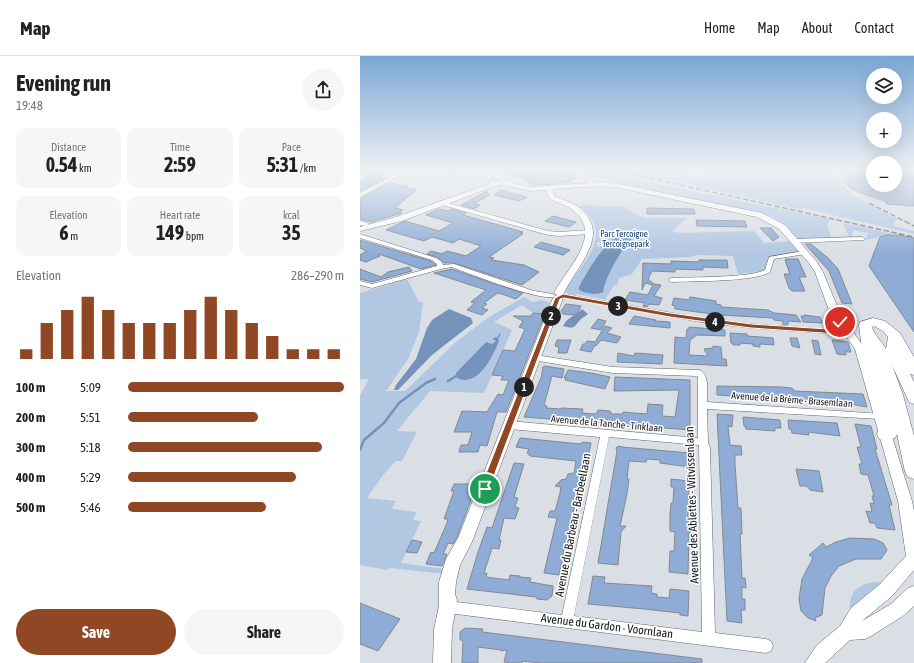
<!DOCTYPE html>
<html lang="en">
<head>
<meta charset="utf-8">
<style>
  :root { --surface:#fff; --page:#f6f6f6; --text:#222; --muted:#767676; --line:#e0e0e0; --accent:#8f4823 }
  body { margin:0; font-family:"Asap Condensed",sans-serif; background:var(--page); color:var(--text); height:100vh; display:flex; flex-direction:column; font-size:15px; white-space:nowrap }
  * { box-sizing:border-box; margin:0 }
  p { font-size:13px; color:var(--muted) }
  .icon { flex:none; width:22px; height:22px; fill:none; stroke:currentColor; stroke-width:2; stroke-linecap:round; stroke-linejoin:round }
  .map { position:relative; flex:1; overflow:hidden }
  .details { display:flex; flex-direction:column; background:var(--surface); width:360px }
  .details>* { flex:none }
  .buttons { position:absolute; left:506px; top:12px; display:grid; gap:8px }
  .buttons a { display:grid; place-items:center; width:36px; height:36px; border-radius:50%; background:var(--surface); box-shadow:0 4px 16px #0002; font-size:20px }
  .pin { position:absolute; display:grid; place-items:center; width:34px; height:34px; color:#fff; margin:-17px; border:2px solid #fff; border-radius:50%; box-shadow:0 1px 4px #0007 }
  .km { position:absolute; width:20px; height:20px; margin:-10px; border-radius:50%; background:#222; color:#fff; font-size:11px; line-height:20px; text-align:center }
  .round { display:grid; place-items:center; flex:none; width:42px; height:42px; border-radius:21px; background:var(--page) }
  .headline { display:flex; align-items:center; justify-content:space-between; height:68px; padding:0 16px }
  h1 { font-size:22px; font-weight:700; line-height:30px }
  .stats { display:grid; grid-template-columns:repeat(3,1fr); gap:6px; height:68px; padding:4px 16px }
  .stats div { display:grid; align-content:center; border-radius:10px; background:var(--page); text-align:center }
  .stats b { font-size:20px; font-weight:700 }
  .stats small { font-size:11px; font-weight:400 }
  .stats p { font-size:11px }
  .chart { height:112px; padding:8px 16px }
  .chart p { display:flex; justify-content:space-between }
  .chart svg { width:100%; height:72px; margin-top:4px; stroke:var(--accent); stroke-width:6 }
  .primary-button { display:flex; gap:8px; margin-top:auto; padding:8px 16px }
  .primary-button a { flex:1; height:46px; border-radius:24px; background:var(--accent); color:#fff; font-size:16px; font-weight:700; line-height:46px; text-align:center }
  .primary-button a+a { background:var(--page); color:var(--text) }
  ul { padding:0 16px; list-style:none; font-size:13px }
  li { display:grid; grid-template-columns:64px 48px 1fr; align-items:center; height:30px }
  li i { height:10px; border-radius:5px; background:var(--accent) }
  header { display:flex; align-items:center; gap:24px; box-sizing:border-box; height:56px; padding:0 20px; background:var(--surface); border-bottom:1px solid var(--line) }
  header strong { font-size:19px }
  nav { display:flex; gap:22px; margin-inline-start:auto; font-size:14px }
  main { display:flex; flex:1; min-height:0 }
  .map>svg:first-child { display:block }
</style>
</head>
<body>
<header>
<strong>Map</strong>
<nav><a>Home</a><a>Map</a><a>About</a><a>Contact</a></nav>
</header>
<main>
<section class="details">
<div class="headline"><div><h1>Evening run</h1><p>19:48</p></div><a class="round"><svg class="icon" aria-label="share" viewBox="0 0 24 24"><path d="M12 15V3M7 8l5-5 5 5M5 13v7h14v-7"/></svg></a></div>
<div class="stats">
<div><p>Distance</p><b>0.54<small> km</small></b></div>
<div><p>Time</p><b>2:59</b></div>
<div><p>Pace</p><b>5:31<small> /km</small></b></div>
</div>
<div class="stats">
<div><p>Elevation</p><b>6<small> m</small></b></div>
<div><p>Heart rate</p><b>149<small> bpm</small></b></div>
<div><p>kcal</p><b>35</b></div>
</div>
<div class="chart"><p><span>Elevation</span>286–290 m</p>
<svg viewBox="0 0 160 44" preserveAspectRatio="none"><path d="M5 44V38M15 44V22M25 44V14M35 44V6M45 44V14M55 44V22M65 44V22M75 44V22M85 44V14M95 44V6M105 44V14M115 44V22M125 44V30M135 44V38M145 44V38M155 44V38"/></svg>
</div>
<ul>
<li><b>100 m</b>5:09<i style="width:100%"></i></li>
<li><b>200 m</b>5:51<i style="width:60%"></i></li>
<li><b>300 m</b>5:18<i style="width:90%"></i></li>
<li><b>400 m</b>5:29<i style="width:78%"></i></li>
<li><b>500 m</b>5:46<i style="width:64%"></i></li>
</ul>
<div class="primary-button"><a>Save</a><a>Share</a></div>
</section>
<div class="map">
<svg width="554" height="607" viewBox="0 0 554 607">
  <rect width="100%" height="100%" fill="#dadfe6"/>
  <g fill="#b2c7e2">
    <polygon points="209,115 236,115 468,163 470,164 467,169 471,181 438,182 421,165 404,157 338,145"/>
    <path d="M267,115h55c8,8 19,3 29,2 40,-5 82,-2 122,-2l4,7 16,18 44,23 -5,5 2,2 20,5v3l-111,-26 -1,2z"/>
    <path d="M226,149l39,2 13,9 9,2h40l-15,13 8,2 74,-2 10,12 25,-2 9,10 -28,6c-4,3 -2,10 -7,14l-25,3 -5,-18 -36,-1 -7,2 -48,2 -10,15 -13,4 -2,8 -3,-1 -8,13 2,2 -32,-6 -2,3 -5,-2 -4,-4c15,-27 53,-56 14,-85z"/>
    <polygon points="483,167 533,178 505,184 508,177 494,174 492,178 493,180 489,181"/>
    <polygon points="47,223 59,246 63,246 59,276 48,303 26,335 45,335 96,286 129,261 164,241 171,245 171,246 183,244 190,247 186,258 173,257 162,249 134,266 152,274 124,337 70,335 37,375 57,376 42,405 36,405 23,419 7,442 36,445 32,453 57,456 53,464 61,465 41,507 85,513 84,518 30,512 27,514 0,509 0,340 9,323 0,323 0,237"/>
    <path d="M515,526h7l-32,27c-1,-18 9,-25 25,-27z"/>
  </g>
  <g fill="#7592ba">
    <path d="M270,175l3,2 1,3c-12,13 -28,38 -31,56 -7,4 -18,1 -24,-2v-3c9,-17 30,-54 51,-56z"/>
    <polygon points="89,253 111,262 113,267 72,299 38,334 34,334 36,329 56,303 67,272 72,264"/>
    <path d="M222,253l6,5c-2,2 -5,3 -8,6 -7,8 -5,9 -17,6 4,-9 13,-10 19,-17z"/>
    <path d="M136,281l3,4c-6,15 -21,47 -42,37l-1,-5 30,-31 6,2 4,-3 -4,-2z"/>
  </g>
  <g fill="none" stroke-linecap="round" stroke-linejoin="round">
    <polyline stroke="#7592ba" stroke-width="1.5" points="137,284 140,278"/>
    <g stroke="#7592ba" stroke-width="2.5">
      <polyline points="88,325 98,319"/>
      <polyline points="0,394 4,384 24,367 39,347 66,327 75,323"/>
    </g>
  </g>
  <g fill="#8eacd5" stroke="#84898f">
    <polygon points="13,115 24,115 22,121 19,122 23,123 2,134 0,134 0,126 10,121 5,120"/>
    <polygon points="141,115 193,115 217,121 207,127 198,126 195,128 178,129 168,127 167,126 168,125"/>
    <polygon points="488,115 513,115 513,129 535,129 535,115 554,115 554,150 527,148 525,145 498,136 489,131 484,125 485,119"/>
    <polygon points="29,127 48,130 43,132 57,133 35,152 43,154 39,156 42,157 11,166 0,163 0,143"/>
    <polygon points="141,134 155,138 167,141 159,145 134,139"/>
    <polygon points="127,135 129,139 114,148 120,149 114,153 101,149"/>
    <polygon points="287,152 334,153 335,158 287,158"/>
    <polygon points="79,153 89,155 92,153 106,157 103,159 163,176 160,177 163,178 129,201 134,202 131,204 164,209 179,216 162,229 94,207 84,207 77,201 67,198 71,195 82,198 87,195 106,200 121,190 99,183 93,187 72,181 64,185 26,174 45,165 79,175 93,167 66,159"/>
    <polygon points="193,160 205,163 216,166 209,171 185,165"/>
    <polygon points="336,164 385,165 387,171 337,170"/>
    <polygon points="400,172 411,172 419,181 413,185"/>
    <polygon points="527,179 539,179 554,182 554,276 509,210 520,181"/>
    <polygon points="0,184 71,205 76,209 61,213 19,198 20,200 6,206 0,204 0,199 7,195 0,192"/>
    <polygon points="181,186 210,194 203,199 174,191"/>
    <polygon points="445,188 451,188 468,202 478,213 492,248 482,247 469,215"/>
    <polygon points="426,203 438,203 446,221 439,221 445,235 432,235 429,232 424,218 430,218 425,204"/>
    <polygon points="339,204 367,204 368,212 343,211 343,214 315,213 315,216 292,215 288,223 294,228 301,229 294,240 302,242 299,249 289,248 287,251 283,250 285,247 265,244 270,236 288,239 293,229 285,227 282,234 283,207 311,208 311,205 339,206"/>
    <polygon points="49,211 52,215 12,226 0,223 0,213 21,221 28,216"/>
    <polygon points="92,213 129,226 163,237 156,243 139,237 136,238 124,247 127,248 122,252 128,254 122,259 107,254 115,247 111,246 126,234 74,217"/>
    <polygon points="330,241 356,245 356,248 361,249 361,251 408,254 414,257 436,259 441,266 428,265 428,269 423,269 423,265 414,264 413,262 360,259 315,253 315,250 312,249 314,242 329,244"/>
    <polygon points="206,248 214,249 221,250 217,258 212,259 203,258 201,255"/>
    <polygon points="173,257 185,258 146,356 137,356 127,390 120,389 118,396 99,396 101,389 108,389 112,376 94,376 102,355 127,356 138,338 143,339 149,324 141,324 143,320 132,319 143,294 155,295 165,273 159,271 163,265 153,260 171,260"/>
    <polygon points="444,259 460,261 462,267 443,266 441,260 445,260"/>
    <polygon points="274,260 296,264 295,265 310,266 310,272 269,268"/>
    <polygon points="238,263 246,265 241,274 231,272"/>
    <polygon points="245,270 252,272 247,277 261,281 257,287 241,284 236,290 235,289 231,296 220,294 223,288 225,288 227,285 235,286"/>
    <polygon points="329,271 365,274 365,280 337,279 330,284 329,299 348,300 344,293 353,292 353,290 361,291 362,303 366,303 367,310 314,307 315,281 326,282 327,273 329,273"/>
    <polygon points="370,277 387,278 387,280 413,282 414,289 400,288 400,291 393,290 393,288 380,287 380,289 373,289 373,287 371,287"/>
    <polygon points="430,282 437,282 440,292 432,290"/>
    <polygon points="197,284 211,284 207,297 198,297 199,291 195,290"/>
    <polygon points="452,284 458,285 461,299 455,298"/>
    <polygon points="472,284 488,286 491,296 485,296 486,299 477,298"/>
    <polygon points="258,297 274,300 275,297 303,299 302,308 257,306"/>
    <polygon points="185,310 204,313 202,322 192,320 184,349 187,350 186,352 201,353 201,352 223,353 222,357 234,358 237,357 238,354 250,355 252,358 263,358 263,356 287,358 288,348 303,349 302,360 315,361 319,334 254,335 255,321 330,324 330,374 164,361 181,322 183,311"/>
    <polygon points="208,314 231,317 250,321 245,333 205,324 206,322 204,322"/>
    <polygon points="357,330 421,331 432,332 435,335 503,338 507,351 490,348 357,339"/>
    <polygon points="357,358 373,359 372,371 368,370 370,389 381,390 382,399 375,399 375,408 378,452 381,452 382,478 380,478 382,522 385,522 386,532 382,531 382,543 385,543 385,554 381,554 382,567 367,565"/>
    <polygon points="383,361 420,364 421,372 415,372 415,375 386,373 385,370 384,370"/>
    <polygon points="428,364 477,367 480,380 448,376 449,379 432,377 431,373 429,373"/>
    <polygon points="495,368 511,370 517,393 515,393 532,449 529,449 535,474 517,472 515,467 510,467 506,455 512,456 510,447 514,448 512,440 514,440 508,419 501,418 499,408 502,408 497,391 501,391"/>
    <polygon points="160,382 221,388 222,386 231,387 226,410 224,409 199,519 184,517 197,462 188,461 190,455 195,455 200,437 201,431 195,430 201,424 206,423 208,418 214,417 216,405 170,400 167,397 169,393 156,391"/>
    <polygon points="258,390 262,391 330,397 330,411 300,407 300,404 287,403 286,406 269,405 267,423 269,423 267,438 260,470 266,470 261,476 258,509 238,507 257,395 256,392"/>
    <polygon points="154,407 164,408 154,441 158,442 155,451 159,452 155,463 144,462 139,484 141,484 139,493 132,492 124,517 127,517 126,521 149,524 150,519 160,520 160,521 171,522 170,526 193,530 192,540 187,544 177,543 176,541 107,533 118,496 127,471 132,472"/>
    <polygon points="436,413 459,415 463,436 450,434 447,430 440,430"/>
    <polygon points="311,423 329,425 328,470 330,471 330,477 329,477 328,518 309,516 310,495 314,495 315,476 310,475 310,458 311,447 313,447 314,431 311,431"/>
    <polygon points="94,428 111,428 108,436 114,436 97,481 93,488 88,487 83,498 87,498 82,510 66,508 71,496 74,497 87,467 88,463 84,463 94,435 91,435"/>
    <polygon points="490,482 514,483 523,487 527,494 521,503 496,503 479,510 471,520 465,532 462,559 455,562 456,565 448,562 441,555 439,543 442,523 453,502 449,499 463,487 466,491 476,486"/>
    <polygon points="52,484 62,486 57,497 46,496"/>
    <polygon points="233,520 245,521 244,527 292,530 291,537 297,538 297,541 309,542 310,533 329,535 328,560 320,559 320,557 284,553 228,548"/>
    <polygon points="0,547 40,563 18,595 0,588"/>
    <polygon points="105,572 123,573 122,576 342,603 342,607 182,607 162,605 162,607 152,607 144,606 147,594 141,595 141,594 118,591 118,607 102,607 103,584 100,584 100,576"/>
  </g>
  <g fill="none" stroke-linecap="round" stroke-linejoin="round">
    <g stroke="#62666c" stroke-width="1">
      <g id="street">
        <polygon points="41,115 47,115 0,141 0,137"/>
        <polygon points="82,115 90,115 104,120 102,121"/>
        <polygon points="203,115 211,115 231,121 234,128 232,130 228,130 228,129 229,127 227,123"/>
        <polygon points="81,145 188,175 199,176 230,174 233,176 230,178 199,180 188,179 79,148 79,146"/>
        <polygon points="0,165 8,167 9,168 6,170 0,169"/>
        <path d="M0,178l76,24 6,4 1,3 11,-1 80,27 19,3 3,2c-10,8 -88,-23 -104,-29l-11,2 -69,19 -12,-3v-4l12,3 65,-18v-2l-5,-4 -72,-22z"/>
        <polygon points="502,181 505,183 504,184 433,187 430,185 433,183"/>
        <path d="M444,195l2,1v2l-32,5 -4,13c-15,10 -79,9 -99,10l-3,-2 3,-2c20,-1 78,0 94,-8l4,-13z"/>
        <polygon points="203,238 341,262 391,268 477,274 487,273 491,275 487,277 477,278 391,272 341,266 201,241 200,240"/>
        <path d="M175,299l78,12 86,3c11,4 8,22 8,32l175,12 2,2 -2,2 -3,1 -172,-10 1,33 2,6 5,185 51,6 5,2 2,5 -2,5 -5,2 -318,-40 -4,-2 -2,-4 2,-4 4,-2 114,14 38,-178 -91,-8 -3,-2 -2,-2 2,-2 3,-2 189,17v-61l-1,-1 -84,-3 -81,-13 -1,-2 1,-2zM249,381l90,8 3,187 -128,-16z"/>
      </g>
    </g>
    <g stroke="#62666c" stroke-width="1">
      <path id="secondary" d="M127,115c11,0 15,8 24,10l1,2 19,4 71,-5 17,2 143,29 23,12 32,37 6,10 17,41 25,36 47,152 2,10v59l-22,26 -30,25 29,-17 17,-16 6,-2v20l-11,10 -32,20 -6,3 -15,1 -25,23h-20l11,-17 24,-20 11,-18 29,-24 26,-28 -8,-55 -43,-152 -25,-36 -15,-41 -6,-9 -30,-34 -22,-12 -138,-29 -17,-2 -49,3 1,7c8,4 16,5 23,10 37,27 0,59 -13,87l-4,3 3,2 -91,244 -12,23 -4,17 -1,12 2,6 -5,29 -1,34h-18l1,-34 5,-23v-24l7,-23 12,-21 95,-240 4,-3 -3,-2c13,-25 52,-60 17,-84 -6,-5 -15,-6 -22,-11l-3,-8 -15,1 -28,-6 -8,1 -93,35 -42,10v-4l36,-10 93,-33v-3h12l-3,-1z"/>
    </g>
    <g stroke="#62666c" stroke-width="1">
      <path id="highway" d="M513,262l12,3 15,12 14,24v18l-4,-1 4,8v22l-5,-2 -17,-37 11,30 11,41v43l-6,-2 -3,-5 -8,-38 -2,4 -10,2 -6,-1 -2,-5 2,-5 3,-1 -20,-78 -3,-25 1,-3zM514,270l9,5 5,6 -2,12c-4,-8 -12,-14 -14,-22z"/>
    </g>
    <use href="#street" fill="#fff" fill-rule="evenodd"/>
    <use href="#secondary" fill="#fff" fill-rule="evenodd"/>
    <use href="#highway" fill="#fff" fill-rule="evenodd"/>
    <g stroke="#727579" stroke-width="1.5" stroke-dasharray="5.5 2.5" stroke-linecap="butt">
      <polyline points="258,115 554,181"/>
      <polyline points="509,147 554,170"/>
    </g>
  </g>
  <linearGradient id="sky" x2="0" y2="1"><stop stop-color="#7aa6d6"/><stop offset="0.57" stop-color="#eef1f4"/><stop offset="1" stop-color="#eef1f4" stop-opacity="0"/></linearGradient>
  <rect width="554" height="200" fill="url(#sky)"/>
  <polygon fill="#8f4823" stroke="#fff" points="203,238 310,257 391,268 483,274 477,266 480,264 482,265 490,275 487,277 477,278 391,272 310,261 204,242 200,243 129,433 125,436 122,435 120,433 195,242"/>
  <g text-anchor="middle" stroke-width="3" stroke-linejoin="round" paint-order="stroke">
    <g font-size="9" fill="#133c6e" stroke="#fff">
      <text x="264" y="181">Parc Tercoigne<tspan x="264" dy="10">- Tercoignepark</tspan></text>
    </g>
    <g font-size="10" fill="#17191b" stroke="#fff">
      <text transform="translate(432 343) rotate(4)" y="4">Avenue de la Brème - Brasemlaan</text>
      <text transform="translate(247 367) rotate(5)" y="4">Avenue de la Tanche - Tinklaan</text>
    </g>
    <g font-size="12" fill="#17191b" stroke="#fff">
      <text transform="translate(332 449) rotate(-92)" y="4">Avenue des Ablettes - Witvissenlaan</text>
      <text transform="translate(213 469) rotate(-79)" y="4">Avenue du Barbeau - Barbeellaan</text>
      <text transform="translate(247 570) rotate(7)" y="4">Avenue du Gardon - Voornlaan</text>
    </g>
  </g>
</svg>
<div class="buttons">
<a><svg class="icon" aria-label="layers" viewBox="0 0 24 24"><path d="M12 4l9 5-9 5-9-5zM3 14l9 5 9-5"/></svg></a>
<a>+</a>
<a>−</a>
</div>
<div class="pin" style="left:125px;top:433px;background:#1e9e55"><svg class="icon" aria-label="arrive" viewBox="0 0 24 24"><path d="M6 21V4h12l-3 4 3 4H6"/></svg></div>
<div class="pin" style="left:480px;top:266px;background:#d93025"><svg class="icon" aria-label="check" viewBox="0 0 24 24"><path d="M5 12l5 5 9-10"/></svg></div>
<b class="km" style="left:164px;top:331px">1</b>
<b class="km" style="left:191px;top:260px">2</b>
<b class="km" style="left:258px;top:250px">3</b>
<b class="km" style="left:355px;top:266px">4</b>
</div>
</main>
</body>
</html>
